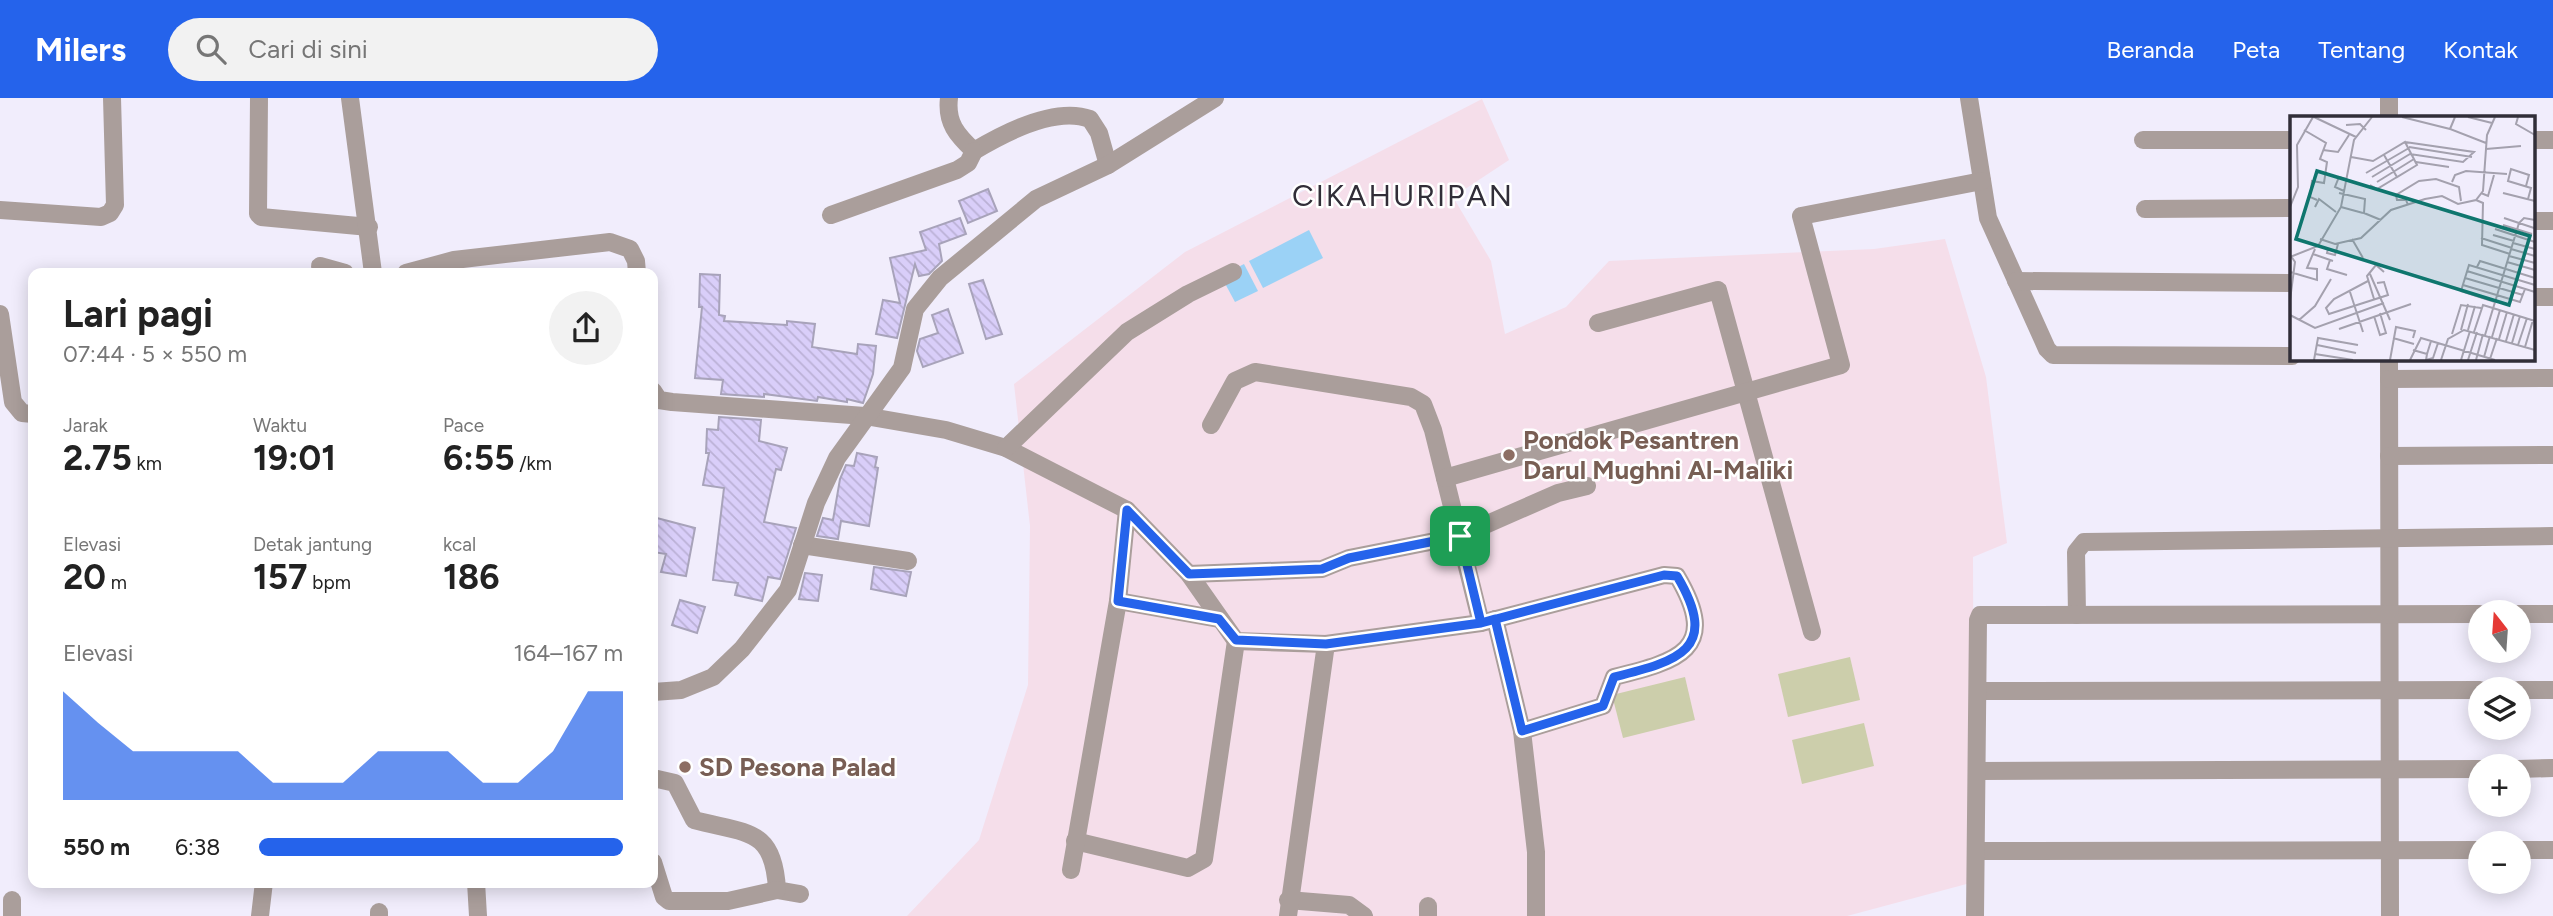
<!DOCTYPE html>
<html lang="id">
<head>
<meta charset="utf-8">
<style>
  :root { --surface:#fff; --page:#f2f2f2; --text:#222; --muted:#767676; --accent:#2563eb }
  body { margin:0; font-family:Figtree,sans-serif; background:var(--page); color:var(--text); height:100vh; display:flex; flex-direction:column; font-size:26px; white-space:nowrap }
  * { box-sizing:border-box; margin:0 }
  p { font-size:23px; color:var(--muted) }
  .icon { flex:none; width:38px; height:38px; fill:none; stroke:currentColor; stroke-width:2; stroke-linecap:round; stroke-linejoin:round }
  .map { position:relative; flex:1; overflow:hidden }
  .side { position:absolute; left:28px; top:170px; width:630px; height:620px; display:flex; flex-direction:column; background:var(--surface); border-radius:14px; box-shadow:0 4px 18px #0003 }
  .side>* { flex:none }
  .needle { width:46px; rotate:343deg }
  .tools { position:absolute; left:2468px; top:502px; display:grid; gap:14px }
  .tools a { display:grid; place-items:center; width:63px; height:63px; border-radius:50%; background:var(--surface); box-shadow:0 4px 18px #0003; font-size:35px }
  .pin { position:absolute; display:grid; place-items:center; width:60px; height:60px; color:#fff; margin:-30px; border-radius:14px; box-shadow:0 4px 10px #0006 }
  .round { display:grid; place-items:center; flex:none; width:74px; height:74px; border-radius:37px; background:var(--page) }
  .head { display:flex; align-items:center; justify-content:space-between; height:119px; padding:0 35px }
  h1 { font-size:38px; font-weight:700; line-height:52px }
  .stats { display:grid; grid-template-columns:repeat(3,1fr); gap:10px; height:119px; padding:7px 35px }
  .stats div { display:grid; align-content:center }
  .stats b { font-size:35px; font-weight:700 }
  .stats small { font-size:19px; font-weight:400 }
  .stats p { font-size:19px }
  .chart { height:196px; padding:14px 35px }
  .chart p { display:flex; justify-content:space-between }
  .chart svg { width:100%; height:126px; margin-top:7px; fill:var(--accent); opacity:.7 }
  ul { padding:0 35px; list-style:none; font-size:23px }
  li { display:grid; grid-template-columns:112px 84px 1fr; align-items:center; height:52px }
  li i { height:18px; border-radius:9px; background:var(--accent) }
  header { display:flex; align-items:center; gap:42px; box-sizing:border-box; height:98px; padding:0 35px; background:var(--accent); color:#fff }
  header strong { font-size:33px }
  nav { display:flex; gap:38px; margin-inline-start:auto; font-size:24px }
  .search { width:490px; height:63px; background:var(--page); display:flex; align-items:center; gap:18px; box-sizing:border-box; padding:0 24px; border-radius:38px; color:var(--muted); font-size:26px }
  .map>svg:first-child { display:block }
</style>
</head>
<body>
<header>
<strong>Milers</strong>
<div class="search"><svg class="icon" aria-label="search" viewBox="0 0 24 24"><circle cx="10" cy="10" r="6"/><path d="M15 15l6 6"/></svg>Cari di sini</div>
<nav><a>Beranda</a><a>Peta</a><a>Tentang</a><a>Kontak</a></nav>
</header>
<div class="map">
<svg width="2553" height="818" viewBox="0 0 2553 818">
  <defs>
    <pattern id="building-back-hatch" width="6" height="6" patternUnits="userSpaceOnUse" patternTransform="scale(1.75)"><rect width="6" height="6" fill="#d9cef9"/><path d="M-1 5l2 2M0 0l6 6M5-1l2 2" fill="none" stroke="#bbb1d6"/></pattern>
  </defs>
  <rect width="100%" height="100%" fill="#f1edfc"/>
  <polygon fill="#f5deea" points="1482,1 1509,62 1453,99 1491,163 1505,236 1566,209 1609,163 1874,151 1945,141 1986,279 2007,445 1973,459 1974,784 1847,818 907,818 979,742 1028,587 1030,428 1014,286 1185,154"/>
  <g fill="#ccceab">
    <polygon points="1850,559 1860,602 1788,619 1778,576"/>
    <polygon points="1685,579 1695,622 1623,640 1612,597"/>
    <polygon points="1864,625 1874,668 1802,686 1792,642"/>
  </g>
  <g fill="#9bd2f6">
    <polygon points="1309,132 1323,160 1263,190 1249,163"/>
    <polygon points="1244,166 1258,193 1235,204 1221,178"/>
  </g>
  <g fill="url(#building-back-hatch)" stroke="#a8a3ba" stroke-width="2">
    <polygon points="988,91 997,113 968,125 959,103"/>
    <polygon points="960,120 966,136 939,146 942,163 929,176 919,178 915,166 897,240 876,236 883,202 900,205 890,160 926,152 920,134"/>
    <polygon points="700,176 720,177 719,217 725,218 724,223 787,227 787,223 815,226 812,249 857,256 858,246 876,248 873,276 863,305 847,301 847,304 818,299 817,303 764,296 764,299 721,296 723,282 695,280 702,209 699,209"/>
    <polygon points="983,182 1002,236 986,241 969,186"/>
    <polygon points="948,211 963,255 923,269 917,253 920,241 938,235 932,217"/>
    <polygon points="719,319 761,322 759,343 787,350 781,372 776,371 764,424 796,430 780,481 768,479 762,503 735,497 738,485 713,482 724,390 703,387 709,355 706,355 707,331 718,332"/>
    <polygon points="857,355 877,359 875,369 878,370 869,428 841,423 838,441 817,438 823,420 833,422 840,381 846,367 854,368"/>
    <polygon points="653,419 695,430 686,478 661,474 666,456 653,454"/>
    <polygon points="874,469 911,474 906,498 871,491"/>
    <polygon points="805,475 822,477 818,503 799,501"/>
    <polygon points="680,502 705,509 697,535 672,527"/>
  </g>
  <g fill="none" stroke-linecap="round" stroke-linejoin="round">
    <g stroke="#aa9e9b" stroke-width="18">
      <polyline points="259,0 258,116 261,119 369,129"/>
      <polyline points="350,0 373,175"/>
      <path d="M949,0c-3,25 8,37 25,53 30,-18 81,-45 116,-32l9,14 9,32"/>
      <polyline points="1969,0 1988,120 2047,251 2053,257 2292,258"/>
      <polyline points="2389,0 2389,19"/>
      <polyline points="2143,42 2292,42"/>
      <polyline points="2534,42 2553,42"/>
      <polyline points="2145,111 2292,110"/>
      <polyline points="0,112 101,119 110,115 115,107 112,0"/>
      <polyline points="831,117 957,72 968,65 974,53"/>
      <polyline points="2534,123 2553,123"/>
      <polyline points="320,168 345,175"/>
      <polyline points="406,175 454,162 610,144 630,151 636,163 637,175"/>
      <polyline points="2016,183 2292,185"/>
      <polyline points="2534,199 2553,199"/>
      <polyline points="0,216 13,304 22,315 33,316"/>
      <polyline points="1598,225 1718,192 1812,534"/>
      <polyline points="2389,261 2390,818"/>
      <polyline points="2389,281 2553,280"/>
      <path d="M653,293l6,9 13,2 193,14 81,14 60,18 121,62 62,64 47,67 90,3 155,-21 183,-48 13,1c44,74 1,85 -63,101l-11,29 -81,25"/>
      <polyline points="1211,327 1235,283 1255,274 1411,299 1423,306 1433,332 1481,525"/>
      <polyline points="1006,350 1127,234 1188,196 1233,174"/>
      <polyline points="2389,358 2553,357"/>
      <polyline points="1445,380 1841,267 1801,118 1982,83"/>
      <polyline points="802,447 908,463"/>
      <polyline points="1189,476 1322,471 1349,460 1460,438 1558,395 1587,388"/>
      <polyline points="1118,503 1219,521"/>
      <polyline points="2518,516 2553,516"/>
      <polyline points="2077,517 2076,454 2084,444 2553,438"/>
      <polyline points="1495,521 1522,633 1536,754 1536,818"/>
      <polyline points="2518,592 2553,592"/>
      <polyline points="1978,593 2480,592"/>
      <polyline points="653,594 681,592 713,579 742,551 788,492 816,405 837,360 902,270 915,211 940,180 1036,101 1108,67 1215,0"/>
      <polyline points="2518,671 2553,670"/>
      <polyline points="1978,673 2480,671"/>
      <path d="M653,680l22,5 19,37c52,14 80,7 83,70l23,4"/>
      <polyline points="1075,743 1188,770 1204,761 1236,543"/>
      <polyline points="2518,752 2553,752"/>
      <polyline points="1977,753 2480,752"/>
      <polyline points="653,764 664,799 669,803 728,803 777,792"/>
      <polyline points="1071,772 1118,503 1127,412"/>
      <polyline points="476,784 478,818"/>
      <polyline points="12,802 12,818"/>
      <polyline points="1288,802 1349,807 1364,818"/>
      <polyline points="260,818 264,784"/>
      <polyline points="379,818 379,814"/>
      <polyline points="1288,818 1326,546"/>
      <polyline points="1428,818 1428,808"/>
      <polyline points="1975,818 1978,522 1980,517 2480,516"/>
    </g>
  </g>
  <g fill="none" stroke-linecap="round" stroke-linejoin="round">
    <g stroke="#fff" stroke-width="14">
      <path id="route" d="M1460,438l-111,22 -27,11 -133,5 -62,-64 -9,91 101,18 17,21 90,4 155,-21 14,-4 27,112 81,-25 11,-29c64,-16 107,-27 63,-101l-13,-1 -183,48 -21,-87"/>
    </g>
    <use href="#route" stroke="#2563eb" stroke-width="9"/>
  </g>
  <g fill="#8d6e63" stroke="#fff" stroke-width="2.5">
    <circle cx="1509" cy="357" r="7"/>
    <circle cx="685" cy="669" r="7"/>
  </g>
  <g text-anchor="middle" stroke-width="5" stroke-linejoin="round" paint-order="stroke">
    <g font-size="26" font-weight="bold" fill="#785e54" stroke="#fff" text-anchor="start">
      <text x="1523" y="351">Pondok Pesantren<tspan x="1523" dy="30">Darul Mughni Al-Maliki</tspan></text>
      <text x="699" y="678">SD Pesona Palad</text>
    </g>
    <g font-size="30" letter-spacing="2" fill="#312e38" stroke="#fff">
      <text x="1403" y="108">CIKAHURIPAN</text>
    </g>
  </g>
  <g transform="translate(2290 18)">
    <rect width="245" height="245" fill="#f1edfc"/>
    <path fill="none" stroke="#a4a1ae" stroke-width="2" d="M24,1l42,20M112,1l48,12M165,1l-5,12 36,14M178,1l24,6M228,1l-2,7 19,11M56,9l14,-1 6,6M14,14l22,13 -6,16 7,3 -3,21 -12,-2 -2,16 7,3M119,31l63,10M196,33l35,-3M33,34l15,2 11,-17M61,41l22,4 32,-19 12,23 -20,12 -13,-22M126,46l33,5M76,57l43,-25M82,61l38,-23 53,8 11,-10 -69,-10M87,66l37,-23M162,66l3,-7 11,-4 41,3M80,69l7,4 20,-12M236,70l3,-11 -18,-6 -3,12 23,7 -3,11M54,75l-9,-4 4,-10 7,2M49,77l26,6 -1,14 17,7M191,77l7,3 6,-21M213,77l32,8M186,84l7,3 -1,42 28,9M118,89l-2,-5h-9l-1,-5 23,-14 17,-2 23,8 2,14M0,91l8,-20 -1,-42 16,-28M25,91l4,-8 17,13M51,91l22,6M214,102l30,10M213,109l29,9M205,113l40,13M203,119l21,6M191,122l31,10M30,123l15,5 26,-6 30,-28 34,-11 17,-3 16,8 18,-4 7,-9 4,-56 8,-18M62,123l11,19M223,127l22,6M38,133l-1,4 8,2 3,-11M221,133l24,7M23,138l20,7M219,140l26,7M0,141l28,-11 23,-39 13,-67 18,-23M40,144l-3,9 20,6M217,146l28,8M187,151l3,-6 55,17M177,155l68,21M0,156l27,8v-11l-10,-1 8,-19M80,158l20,46M175,162l58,17M78,165l-34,18 -8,9 3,6 59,-19 -4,-13 -7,1M173,169l57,17 5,-13M60,176l13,40M84,183l-7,-23 9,-11 8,7M0,184l5,-38 -4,-6M205,186l-34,-11 8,-26 66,20M0,199l25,13 69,-25M84,200l6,19 6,-2 -6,-20M9,204l16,-14 16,-27M49,213l72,-25M171,214l7,-26M178,214l7,-24M184,216l9,-27 52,16M162,218l9,-29 20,3M195,219l34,-112 5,-5 11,2M202,221l8,-27M103,222l21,6M209,223l8,-27M216,225l8,-27M222,227l8,-27M27,229l39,8M228,229l9,-27M235,231l8,-27M123,234l14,4 4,-13M25,238l38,6M137,238l-1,6 7,-2 5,-15M194,241l6,-21M200,243l7,-21M24,244l4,-22 40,7M100,244l6,-33 19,4 -2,7M120,244l11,-22 74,22M151,244l7,-21 16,-9 71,20M171,244l9,-29M178,244l9,-28M186,244l7,-26"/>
    <path fill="#0f766e" fill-opacity="0.15" stroke="#0f766e" stroke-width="3.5" d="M27,55l213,65 -21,69 -213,-66z"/>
    <rect width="245" height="245" fill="none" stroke="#312e38" stroke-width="3.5"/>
  </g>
</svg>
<div class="tools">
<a><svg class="needle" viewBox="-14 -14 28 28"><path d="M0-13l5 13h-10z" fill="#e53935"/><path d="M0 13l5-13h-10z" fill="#767676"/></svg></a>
<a><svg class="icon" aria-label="layers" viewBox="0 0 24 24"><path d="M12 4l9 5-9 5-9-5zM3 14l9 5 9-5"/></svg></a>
<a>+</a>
<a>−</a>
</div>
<div class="pin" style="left:1460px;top:438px;background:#1e9e55"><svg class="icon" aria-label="arrive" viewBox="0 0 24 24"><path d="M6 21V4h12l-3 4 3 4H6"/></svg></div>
<section class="side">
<div class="head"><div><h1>Lari pagi</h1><p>07:44 · 5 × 550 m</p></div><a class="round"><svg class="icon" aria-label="share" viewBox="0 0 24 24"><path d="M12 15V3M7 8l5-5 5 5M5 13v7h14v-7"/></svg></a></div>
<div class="stats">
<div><p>Jarak</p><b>2.75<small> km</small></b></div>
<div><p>Waktu</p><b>19:01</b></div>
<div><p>Pace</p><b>6:55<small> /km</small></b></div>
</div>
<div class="stats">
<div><p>Elevasi</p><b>20<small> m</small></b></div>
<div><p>Detak jantung</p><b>157<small> bpm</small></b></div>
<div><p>kcal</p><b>186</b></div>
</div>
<div class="chart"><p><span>Elevasi</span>164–167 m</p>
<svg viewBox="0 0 160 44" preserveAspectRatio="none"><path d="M0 44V6L10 17L20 27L30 27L40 27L50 27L60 38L70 38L80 38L90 27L100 27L110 27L120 38L130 38L140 27L150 6L160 6V44z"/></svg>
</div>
<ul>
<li><b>550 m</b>6:38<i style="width:100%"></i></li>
</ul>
</section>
</div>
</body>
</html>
